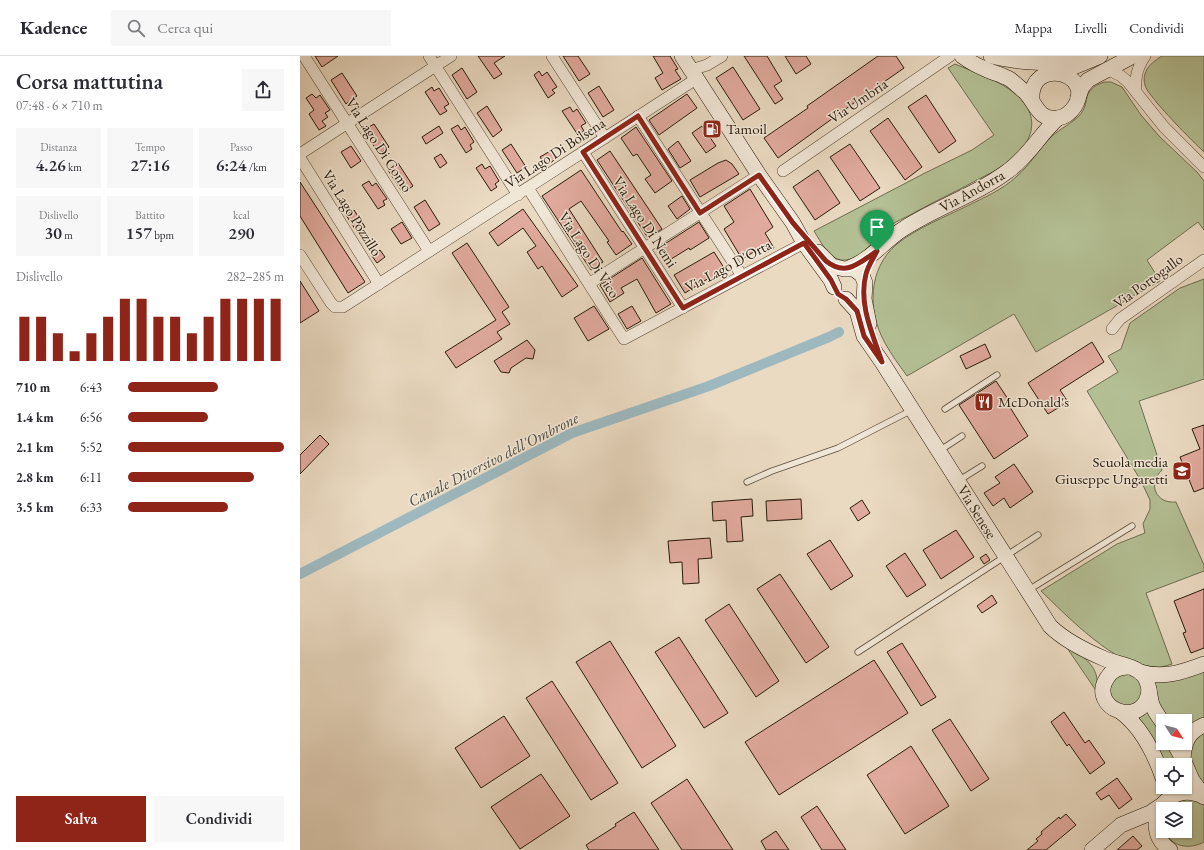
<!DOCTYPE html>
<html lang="it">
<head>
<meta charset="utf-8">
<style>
  :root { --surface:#fff; --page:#f7f7f7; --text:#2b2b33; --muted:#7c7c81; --line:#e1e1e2; --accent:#8f2418 }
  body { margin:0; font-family:"EB Garamond",serif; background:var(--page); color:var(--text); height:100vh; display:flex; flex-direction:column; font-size:15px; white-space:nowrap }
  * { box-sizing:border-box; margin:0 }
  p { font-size:13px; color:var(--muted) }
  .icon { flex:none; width:22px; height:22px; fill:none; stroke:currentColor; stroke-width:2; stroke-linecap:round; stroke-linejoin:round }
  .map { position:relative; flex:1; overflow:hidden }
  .panel { display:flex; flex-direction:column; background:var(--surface); width:300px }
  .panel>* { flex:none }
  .needle { width:26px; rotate:126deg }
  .controls { position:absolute; left:856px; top:658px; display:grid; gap:8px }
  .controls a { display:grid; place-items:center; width:36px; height:36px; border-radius:0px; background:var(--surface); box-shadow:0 1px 3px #0004; font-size:20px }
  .pin { position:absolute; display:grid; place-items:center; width:34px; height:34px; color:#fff; margin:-41px -17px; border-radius:50% 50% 50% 0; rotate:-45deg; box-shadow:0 0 4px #0007 }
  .pin .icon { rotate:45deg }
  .round { display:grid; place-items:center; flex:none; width:42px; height:42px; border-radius:0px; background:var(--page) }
  .overview { display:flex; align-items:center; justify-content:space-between; height:68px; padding:0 16px }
  h1 { font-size:22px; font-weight:600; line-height:30px }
  .metrics { display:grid; grid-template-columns:repeat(3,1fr); gap:6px; height:68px; padding:4px 16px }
  .metrics div { display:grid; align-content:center; border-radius:0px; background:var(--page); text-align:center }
  .metrics b { font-size:17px; font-weight:600 }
  .metrics small { font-size:11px; font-weight:400 }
  .metrics p { font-size:11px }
  .chart { height:112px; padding:8px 16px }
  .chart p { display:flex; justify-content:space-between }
  .chart svg { width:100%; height:72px; margin-top:4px; stroke:var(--accent); stroke-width:6 }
  .primary-button { display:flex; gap:8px; margin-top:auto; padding:8px 16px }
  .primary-button a { flex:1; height:46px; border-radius:0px; background:var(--accent); color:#fff; font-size:16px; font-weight:600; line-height:46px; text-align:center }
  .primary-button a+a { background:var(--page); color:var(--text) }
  ul { padding:0 16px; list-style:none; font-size:13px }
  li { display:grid; grid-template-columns:64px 48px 1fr; align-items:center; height:30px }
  li i { height:10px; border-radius:5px; background:var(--accent) }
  header { display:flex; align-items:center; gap:24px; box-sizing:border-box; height:56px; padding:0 20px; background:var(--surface); border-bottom:1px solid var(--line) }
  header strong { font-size:19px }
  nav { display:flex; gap:22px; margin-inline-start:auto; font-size:14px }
  .search { width:280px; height:36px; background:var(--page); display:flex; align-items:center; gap:10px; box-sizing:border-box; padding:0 14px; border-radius:0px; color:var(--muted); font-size:15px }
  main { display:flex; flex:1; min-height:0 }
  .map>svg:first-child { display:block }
</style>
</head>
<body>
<header>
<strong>Kadence</strong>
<div class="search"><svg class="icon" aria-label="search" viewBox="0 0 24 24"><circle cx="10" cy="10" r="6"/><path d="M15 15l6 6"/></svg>Cerca qui</div>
<nav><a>Mappa</a><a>Livelli</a><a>Condividi</a></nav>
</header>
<main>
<section class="panel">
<div class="overview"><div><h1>Corsa mattutina</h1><p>07:48 · 6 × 710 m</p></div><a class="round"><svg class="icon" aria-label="share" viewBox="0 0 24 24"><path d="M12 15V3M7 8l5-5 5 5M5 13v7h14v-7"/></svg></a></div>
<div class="metrics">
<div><p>Distanza</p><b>4.26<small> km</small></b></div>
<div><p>Tempo</p><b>27:16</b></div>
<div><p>Passo</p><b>6:24<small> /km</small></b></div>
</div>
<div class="metrics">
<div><p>Dislivello</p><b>30<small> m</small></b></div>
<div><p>Battito</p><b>157<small> bpm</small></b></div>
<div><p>kcal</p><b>290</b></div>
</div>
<div class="chart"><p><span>Dislivello</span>282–285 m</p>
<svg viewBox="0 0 160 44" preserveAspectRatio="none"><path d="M5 44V17M15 44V17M25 44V27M35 44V38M45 44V27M55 44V17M65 44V6M75 44V6M85 44V17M95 44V17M105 44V27M115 44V17M125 44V6M135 44V6M145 44V6M155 44V6"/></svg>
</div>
<ul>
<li><b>710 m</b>6:43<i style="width:58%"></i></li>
<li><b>1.4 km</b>6:56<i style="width:51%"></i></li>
<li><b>2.1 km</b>5:52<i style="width:100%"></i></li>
<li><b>2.8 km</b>6:11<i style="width:81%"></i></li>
<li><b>3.5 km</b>6:33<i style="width:64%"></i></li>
</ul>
<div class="primary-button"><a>Salva</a><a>Condividi</a></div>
</section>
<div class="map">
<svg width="904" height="794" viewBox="0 0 904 794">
  <rect width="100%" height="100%" fill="#eadac2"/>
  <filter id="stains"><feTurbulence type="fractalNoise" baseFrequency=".005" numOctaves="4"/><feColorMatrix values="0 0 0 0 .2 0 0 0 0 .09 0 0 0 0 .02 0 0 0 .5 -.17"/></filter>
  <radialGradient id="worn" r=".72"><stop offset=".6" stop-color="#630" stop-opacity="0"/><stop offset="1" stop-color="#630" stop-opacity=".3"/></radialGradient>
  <g fill="#b4c095" stroke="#6e6e50">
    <path d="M862,0h42v96c-17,-16 -32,-32 -47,-49 -4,-6 -10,-11 -12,-18 -4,-14 7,-23 17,-29z"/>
    <path d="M655,8c19,8 40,15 57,27 34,26 20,56 -11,76 -11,7 -25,13 -37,20 -18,9 -36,18 -54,28 -6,3 -13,6 -19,10 -15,11 -26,32 -45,35 -16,2 -25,-18 -32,-29l111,-58 47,-23 22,-15 -46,-67z"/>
    <path d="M804,26h7l11,5 19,28 18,21 38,36 7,9v49l-6,-8 -51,38 13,21 -124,71 -22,-38 -107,62c-8,-11 -16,-22 -22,-33 -18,-32 -17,-75 12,-99 20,-16 48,-27 70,-38 16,-8 35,-16 49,-29 14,-12 23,-28 36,-41 8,-7 20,-13 27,-20 13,-14 0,-25 25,-34z"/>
    <path d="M904,223v100l-65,22 23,69c-15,14 -6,34 14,32l28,63v6l-58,22 26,71c-6,2 -13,4 -19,4 -37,-1 -86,-52 -112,-77l76,-47 28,-11 -2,-9 7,-15v-9l-9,-19 -54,-90 31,-19 -10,-16 13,-7 9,-26 50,-35z"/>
    <path d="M765,589c13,7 30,18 32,34 0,4 0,9 0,13z"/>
    <polygon points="904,613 904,664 885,679 885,665 867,665 860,654 854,624"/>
    <circle cx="826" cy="634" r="16"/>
    <polygon points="848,655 863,676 863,687 869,687 880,709 863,709 838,662"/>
    <polygon points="904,673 904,731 901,730 889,702 890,692"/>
    <path d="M891,743l13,6v37c-15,8 -32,5 -40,-11h21v-22h-17c6,-7 13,-9 23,-10z"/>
  </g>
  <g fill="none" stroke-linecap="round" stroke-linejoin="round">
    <polyline stroke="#9db8be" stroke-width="10" points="0,518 272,377 409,330 529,281 539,276"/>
  </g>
  <g fill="#e1aa9e" stroke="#291b0b">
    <polygon points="15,0 38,0 22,11"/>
    <polygon points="178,0 205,0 194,7 202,18 194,23"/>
    <polygon points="263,0 278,0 290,18 279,25"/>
    <polygon points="353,0 370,0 378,13 375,14 381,23 362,34 355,22 363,17"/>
    <polygon points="444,0 467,0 482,25 474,30 483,43 475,48"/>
    <polygon points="485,0 506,0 511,8 496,18"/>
    <polygon points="578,0 596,0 604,12 558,44 478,102 464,82 508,52 507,50"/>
    <polygon points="433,11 460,53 443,64 416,22"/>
    <polygon points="162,12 177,36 167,43 152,19"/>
    <polygon points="239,15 242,20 247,16 257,31 252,34 255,37 248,42 234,19"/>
    <polygon points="42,17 57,40 46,48 31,24"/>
    <polygon points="299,30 314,54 303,61 288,37"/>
    <polygon points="132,31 134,35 139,32 149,48 144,51 147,55 140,59 125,36"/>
    <polygon points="12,38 16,42 20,39 30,54 25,57 28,61 22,65 26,70 19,74 9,58 14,54 6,42"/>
    <polygon points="387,38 397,52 359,79 349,64"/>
    <polygon points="626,39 656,85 639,97 608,51"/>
    <polygon points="187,50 202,74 193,81 177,57"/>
    <polygon points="270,51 273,56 277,53 286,67 281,70 284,75 278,79 262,55"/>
    <polygon points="588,62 622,111 605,124 570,75"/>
    <polygon points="74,68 89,91 79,98 64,74"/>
    <polygon points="158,69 161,74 165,71 174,86 170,89 172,93 166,97 151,73"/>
    <polygon points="139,70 143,77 126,88 122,81"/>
    <polygon points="402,70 416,90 406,97 392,77"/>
    <polygon points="336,71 372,125 355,137 345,123 351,119 337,98 333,100 321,82"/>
    <polygon points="378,85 391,105 380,112 368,93"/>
    <polygon points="211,88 226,111 217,117 202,94"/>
    <polygon points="550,88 580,132 560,145 530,101"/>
    <polygon points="51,90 61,105 51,112 41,96"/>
    <polygon points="252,94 257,102 246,110 240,101"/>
    <polygon points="310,95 362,173 348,182 297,104"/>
    <polygon points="141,98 147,107 140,112 134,102"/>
    <polygon points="426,104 432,108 439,118 400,141 390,124 418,107"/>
    <polygon points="98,107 113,130 103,137 88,114"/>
    <polygon points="182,108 185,113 190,110 199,125 195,128 197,131 191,135 176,112"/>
    <polygon points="281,114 322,176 323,175 332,188 316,199 307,186 309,185 281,145 269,153 303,206 291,214 242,140"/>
    <polygon points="518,114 540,147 515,164 493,131"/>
    <polygon points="69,125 72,130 76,127 87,143 83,145 85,149 78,153 62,129"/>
    <polygon points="0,126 65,226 48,237 0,160"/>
    <polygon points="450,133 473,171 465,177 474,192 465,197 462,191 442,203 424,173 434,166 424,150"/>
    <polygon points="382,140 390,153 377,163 368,150"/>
    <polygon points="125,144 140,168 129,175 114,151"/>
    <polygon points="223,153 278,230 262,241 242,210 238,213 227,196 236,190 223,172 198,190 189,177"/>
    <polygon points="54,154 65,171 57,176 46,159"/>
    <polygon points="102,166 112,182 101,188 91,173"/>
    <polygon points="399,166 409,182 390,194 389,192 368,205 360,191"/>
    <polygon points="167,187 209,251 202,256 210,268 197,276 202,283 156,312 145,296 196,264 152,197"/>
    <polygon points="80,194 85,201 77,207 72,200"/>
    <polygon points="414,196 426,215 411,224 409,222 385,237 374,219"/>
    <polygon points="342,202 371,248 356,257 337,223 321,232 324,237 310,246 300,229"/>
    <polygon points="0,225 19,255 0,267"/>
    <polygon points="294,250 309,273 288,285 274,262"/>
    <polygon points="332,250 341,265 327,273 318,258"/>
    <polygon points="227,284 235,294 233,303 226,302 211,312 209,317 201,316 194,305"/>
    <polygon points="792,286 804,306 760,334 768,346 748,358 728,327"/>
    <polygon points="685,288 691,301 666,313 660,300"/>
    <polygon points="696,325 708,343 706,345 728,380 694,403 659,349"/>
    <polygon points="904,369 904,432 894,436 880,401 900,393 892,373"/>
    <polygon points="20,379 29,388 0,418 0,399"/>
    <polygon points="714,408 733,436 710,452 704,442 693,450 684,437 700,427 695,421"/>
    <polygon points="452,443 453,460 441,461 443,485 427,486 426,464 413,465 412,446"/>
    <polygon points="501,443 502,463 467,465 466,445"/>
    <polygon points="562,444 570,457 558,465 550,452"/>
    <polygon points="656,474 674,501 641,523 623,494"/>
    <polygon points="410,482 412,502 398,503 399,527 383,528 382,506 370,507 368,485"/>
    <polygon points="530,484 553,520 531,534 507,498"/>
    <polygon points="605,497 626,529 607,541 586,510"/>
    <polygon points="686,498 690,504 684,508 680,502"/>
    <polygon points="480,518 529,591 506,607 457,533"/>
    <polygon points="904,533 904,592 891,597 883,577 886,576 874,545"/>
    <polygon points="692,539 697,547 682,557 677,550"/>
    <polygon points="429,548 479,625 456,641 405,564"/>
    <polygon points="379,581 428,657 404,672 355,596"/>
    <polygon points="310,585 376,690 342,712 276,606"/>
    <polygon points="602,587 636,641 621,650 587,596"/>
    <polygon points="574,604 608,657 479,739 445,686"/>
    <polygon points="252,625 318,727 291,744 226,642"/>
    <polygon points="764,656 785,687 789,684 805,707 790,718 769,688 767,690 751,666"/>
    <polygon points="204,660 230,700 181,732 155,692"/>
    <polygon points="650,663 689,723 671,735 632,674"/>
    <polygon points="611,690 649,750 605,778 567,719"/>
    <polygon points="241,718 270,760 220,793 191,751"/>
    <polygon points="817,722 832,743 819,753 809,739 801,744 796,737"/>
    <polygon points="387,723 433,794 382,794 351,747"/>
    <polygon points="517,750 546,794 522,794 501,761"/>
    <polygon points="334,756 359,794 289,794 286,789 316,770 315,768"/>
    <polygon points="766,758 776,769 746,794 727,794 738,785 736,783 742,778 741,776 759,761 760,763"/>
    <polygon points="476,775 489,794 466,794 461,785"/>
    <polygon points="833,780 842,790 837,794 817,794"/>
  </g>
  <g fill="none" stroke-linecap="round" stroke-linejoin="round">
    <g stroke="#594b39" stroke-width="7">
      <g id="lane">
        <polyline points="645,353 697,319"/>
        <polyline points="639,395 662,380"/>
        <polyline points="658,425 682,410"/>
        <polyline points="447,426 472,415 538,392 612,354"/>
        <polyline points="735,530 832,470"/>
        <polyline points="558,596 738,479"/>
      </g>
    </g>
    <g stroke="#594b39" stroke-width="12">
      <g id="street">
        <polyline points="4,0 129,195"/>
        <polyline points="129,0 218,139"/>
        <polyline points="252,0 305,82"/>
        <polyline points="807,13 821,20 828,26 864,71 904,111"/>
        <polyline points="391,14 407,9 422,0"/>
        <path d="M836,35c-1,-14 1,-23 9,-35"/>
        <polyline points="338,60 442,220"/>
        <polyline points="283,96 383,252"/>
        <polyline points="0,98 151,0"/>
        <polyline points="0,102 79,228"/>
        <polyline points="483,115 650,0"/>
        <polyline points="228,132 324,283 504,187"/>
        <polyline points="0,199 31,247 35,251 43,251 396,23"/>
        <polyline points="290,227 459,119"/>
        <polyline points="812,273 820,263 904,204"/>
      </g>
    </g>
    <g stroke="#291b0b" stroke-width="16">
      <g id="secondary">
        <polyline points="382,0 459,119 493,167 504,187 531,224 534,231"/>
        <path d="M662,0c7,5 13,9 21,12 9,5 19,6 28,12 5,4 9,8 14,12 11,11 13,29 33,26 7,-1 13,-6 17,-12 20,-34 -46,-50 -43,-6"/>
        <path d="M691,0c30,7 60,10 90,0"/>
        <polyline points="771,12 800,0"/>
        <polyline points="778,42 782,31 788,24 833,0"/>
        <polyline points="518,196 532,210 544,213 554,213 562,219 565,227 564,243 569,268"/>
        <path d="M549,212c22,-8 35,-27 54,-39 34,-22 73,-34 105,-58 20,-14 32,-37 50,-53"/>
        <path d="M546,243l11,12 7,25 18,26 168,264c15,15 36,25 55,33 12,5 30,6 39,17 6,8 5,19 8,29 3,7 7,12 11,18"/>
        <path d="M828,611c-9,0 -16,3 -21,11 -20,31 38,53 42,12"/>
        <path d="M840,616c23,7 43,0 64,-8"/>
        <path d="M821,656c20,15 34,43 42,66"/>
        <polyline points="874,687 883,703 892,724 904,740"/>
        <path d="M883,703c1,-17 5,-27 21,-34"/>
        <polyline points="792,794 821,769 850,757 862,749"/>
        <path d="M870,794c-33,-24 -2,-73 34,-53"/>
      </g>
    </g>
    <use href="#lane" stroke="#f1e7d7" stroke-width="5.5"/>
    <use href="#street" stroke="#f1e7d7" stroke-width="11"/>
    <use href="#secondary" stroke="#f1e7d7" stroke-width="15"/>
  </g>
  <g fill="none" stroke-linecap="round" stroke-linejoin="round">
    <g stroke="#fff" stroke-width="8">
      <path id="route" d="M338,60l62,97 59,-38 34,48 33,38c20,16 33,2 51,-10 -4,8 -9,15 -11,23 -8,30 7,61 16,88l-18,-26 -7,-25 -11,-12 -8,-5 -7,-14 -27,-37 -121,65 -100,-156z"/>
    </g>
    <use href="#route" stroke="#8f2418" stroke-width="5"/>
  </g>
  <defs>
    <g id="fuel-square" transform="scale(1)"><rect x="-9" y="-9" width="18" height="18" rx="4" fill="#8f2418" stroke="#f1e7d7"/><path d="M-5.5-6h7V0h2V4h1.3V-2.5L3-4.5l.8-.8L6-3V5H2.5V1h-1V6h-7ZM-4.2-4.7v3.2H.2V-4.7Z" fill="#fff"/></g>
    <g id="restaurant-square" transform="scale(1)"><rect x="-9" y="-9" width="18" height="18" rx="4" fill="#8f2418" stroke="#f1e7d7"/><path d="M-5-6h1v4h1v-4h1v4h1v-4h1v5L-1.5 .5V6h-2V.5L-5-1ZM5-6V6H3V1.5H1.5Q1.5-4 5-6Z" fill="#fff"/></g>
    <g id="school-square" transform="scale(1)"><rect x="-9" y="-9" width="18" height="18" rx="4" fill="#8f2418" stroke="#f1e7d7"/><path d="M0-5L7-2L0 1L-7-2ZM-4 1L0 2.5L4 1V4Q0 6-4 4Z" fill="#fff"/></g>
  </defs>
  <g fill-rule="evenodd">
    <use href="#fuel-square" x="412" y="73"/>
    <use href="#restaurant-square" x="684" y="346"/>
    <use href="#school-square" x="882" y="415"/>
  </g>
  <g text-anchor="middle" stroke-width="3" stroke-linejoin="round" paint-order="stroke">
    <g font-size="15" fill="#291b0b" stroke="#f1e7d7">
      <text transform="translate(558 45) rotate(-34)" y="5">Via Umbria</text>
      <text transform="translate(79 89) rotate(57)" y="5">Via Lago Di Como</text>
      <text transform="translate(255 97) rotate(-33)" y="5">Via Lago Di Bolsena</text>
      <text transform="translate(672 135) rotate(-29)" y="5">Via Andorra</text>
      <text transform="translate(52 157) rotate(58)" y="5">Via Lago Pozzillo</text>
      <text transform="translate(345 166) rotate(57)" y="5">Via Lago Di Nemi</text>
      <text transform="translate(289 199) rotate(57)" y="5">Via Lago Di Vico</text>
      <text transform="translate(428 210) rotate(-28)" y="5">Via Lago D'Orta</text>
      <text transform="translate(848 225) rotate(-36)" y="5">Via Portogallo</text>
      <text transform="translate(677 456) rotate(58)" y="5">Via Senese</text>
    </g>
    <g font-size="15" fill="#291b0b" stroke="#f1e7d7" text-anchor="start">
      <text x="426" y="78">Tamoil</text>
      <text x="698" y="351">McDonald's</text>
      <text x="868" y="411" text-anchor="end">Scuola media<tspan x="868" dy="17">Giuseppe Ungaretti</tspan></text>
    </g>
    <g font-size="16" font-style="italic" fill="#4c4a41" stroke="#f1e7d7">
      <text transform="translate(193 403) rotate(-27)" y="6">Canale Diversivo dell'Ombrone</text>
    </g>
  </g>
  <rect width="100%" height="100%" filter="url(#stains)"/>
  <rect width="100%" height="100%" fill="url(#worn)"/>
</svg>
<div class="controls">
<a><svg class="needle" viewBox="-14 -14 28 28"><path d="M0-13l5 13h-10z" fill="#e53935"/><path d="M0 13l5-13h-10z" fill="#7c7c81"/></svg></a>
<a><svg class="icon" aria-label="locate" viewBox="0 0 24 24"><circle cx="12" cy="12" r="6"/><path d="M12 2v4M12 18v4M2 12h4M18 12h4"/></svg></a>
<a><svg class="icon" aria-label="layers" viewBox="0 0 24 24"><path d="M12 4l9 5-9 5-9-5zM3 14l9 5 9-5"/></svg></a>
</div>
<div class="pin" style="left:577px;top:195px;background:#1e9e55"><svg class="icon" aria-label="arrive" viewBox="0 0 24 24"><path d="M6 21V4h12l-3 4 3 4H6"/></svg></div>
</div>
</main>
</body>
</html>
